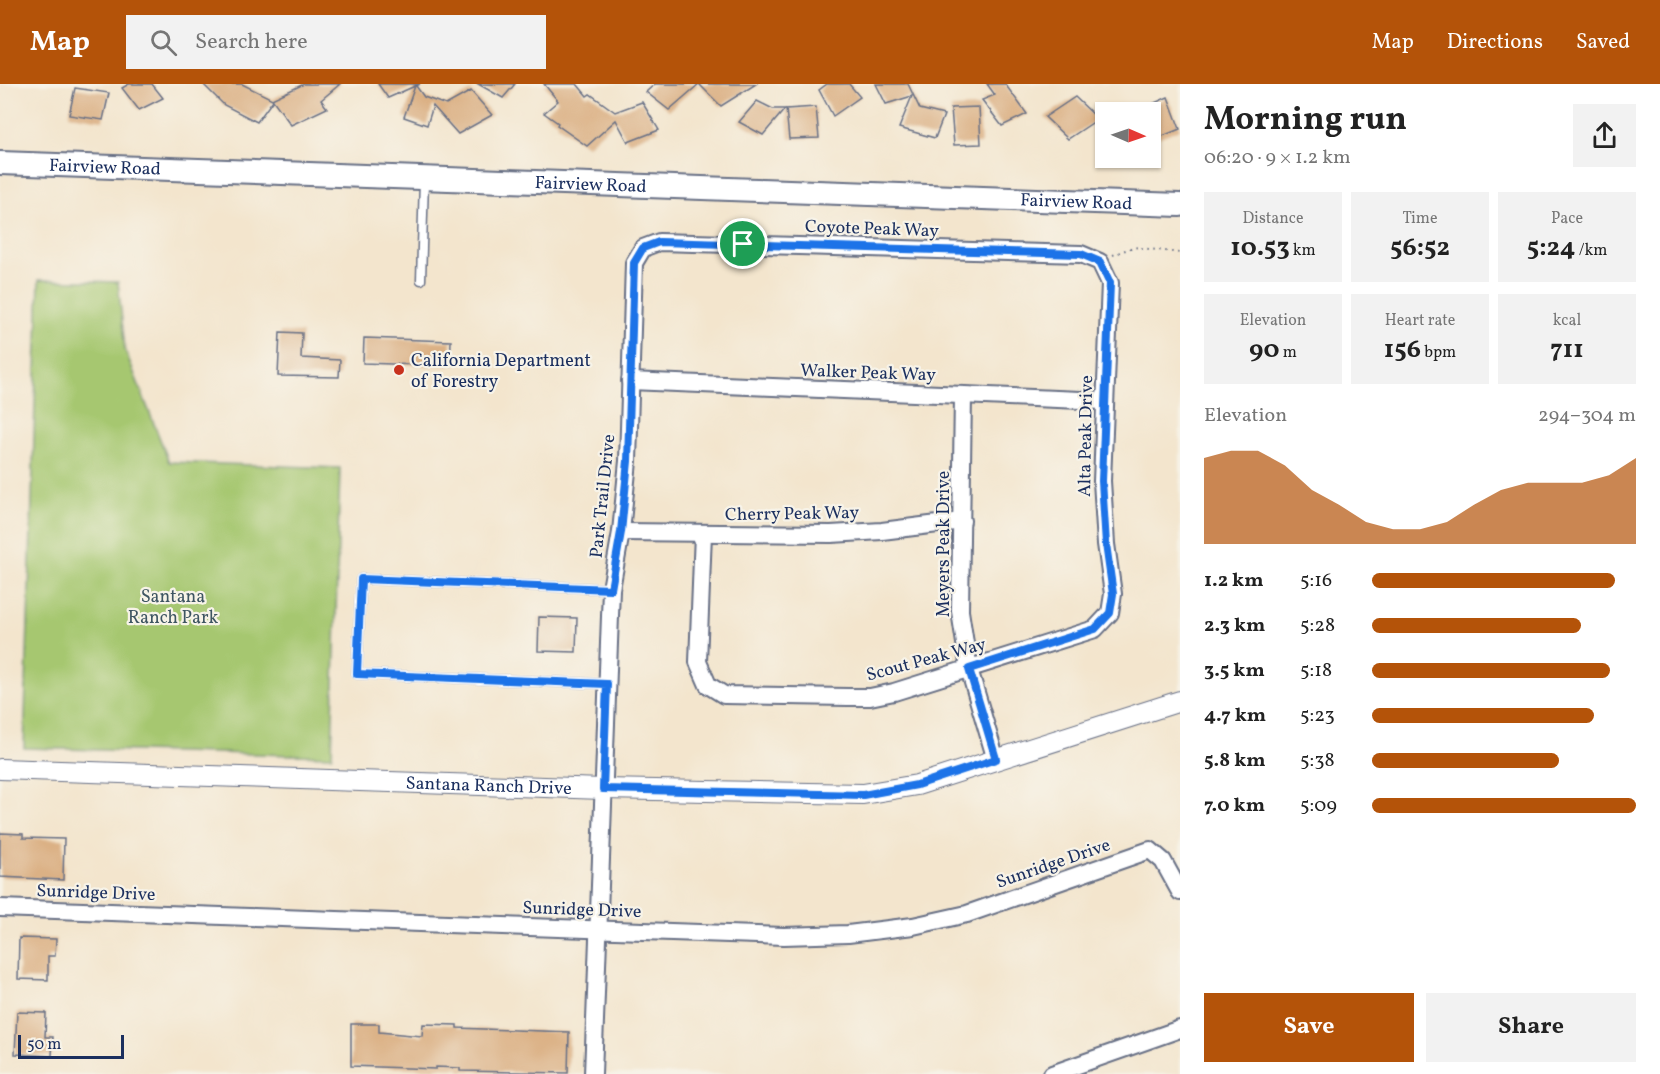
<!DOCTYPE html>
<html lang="en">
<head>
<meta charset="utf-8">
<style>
  :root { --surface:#fff; --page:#f2f2f2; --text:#222; --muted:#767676; --accent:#b45309 }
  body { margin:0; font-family:Vollkorn,serif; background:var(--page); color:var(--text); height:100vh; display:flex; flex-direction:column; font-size:22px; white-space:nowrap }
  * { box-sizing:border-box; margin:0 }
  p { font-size:20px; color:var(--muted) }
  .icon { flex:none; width:33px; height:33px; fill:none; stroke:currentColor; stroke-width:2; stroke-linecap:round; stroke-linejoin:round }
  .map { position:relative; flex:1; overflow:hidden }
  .details { display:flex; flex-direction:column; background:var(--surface); width:480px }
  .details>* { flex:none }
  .needle { width:39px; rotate:92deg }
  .tools { position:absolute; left:1095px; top:18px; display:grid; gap:12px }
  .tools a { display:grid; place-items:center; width:66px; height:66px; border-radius:0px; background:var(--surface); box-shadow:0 2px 4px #0004; font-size:30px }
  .scale { position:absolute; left:18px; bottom:15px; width:106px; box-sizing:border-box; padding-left:6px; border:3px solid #1b2f5e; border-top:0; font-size:16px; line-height:21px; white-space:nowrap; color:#1b2f5e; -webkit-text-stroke:4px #f7f3e8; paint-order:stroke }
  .pin { position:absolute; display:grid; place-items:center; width:51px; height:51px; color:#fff; margin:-26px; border:3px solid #fff; border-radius:50%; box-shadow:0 2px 6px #0007 }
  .round { display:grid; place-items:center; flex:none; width:63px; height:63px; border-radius:0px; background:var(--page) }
  .head { display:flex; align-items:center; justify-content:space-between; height:102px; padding:0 24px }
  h1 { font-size:33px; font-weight:700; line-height:45px }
  .metrics { display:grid; grid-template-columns:repeat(3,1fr); gap:9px; height:102px; padding:6px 24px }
  .metrics div { display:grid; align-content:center; border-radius:0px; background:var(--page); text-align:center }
  .metrics b { font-size:26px; font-weight:700 }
  .metrics small { font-size:16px; font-weight:400 }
  .metrics p { font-size:16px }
  .chart { height:168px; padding:12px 24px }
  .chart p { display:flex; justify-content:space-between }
  .chart svg { width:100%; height:108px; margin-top:6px; fill:var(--accent); opacity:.7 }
  .button { display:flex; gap:12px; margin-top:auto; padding:12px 24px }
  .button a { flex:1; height:69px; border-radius:0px; background:var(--accent); color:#fff; font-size:24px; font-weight:700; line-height:69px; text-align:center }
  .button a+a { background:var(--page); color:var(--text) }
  ul { padding:0 24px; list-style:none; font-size:20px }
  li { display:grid; grid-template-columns:96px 72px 1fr; align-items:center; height:45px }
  li i { height:15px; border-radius:8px; background:var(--accent) }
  header { display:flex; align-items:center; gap:36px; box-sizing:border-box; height:84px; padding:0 30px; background:var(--accent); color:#fff }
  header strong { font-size:28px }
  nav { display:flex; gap:33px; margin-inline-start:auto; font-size:21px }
  .search { width:420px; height:54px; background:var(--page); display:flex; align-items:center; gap:15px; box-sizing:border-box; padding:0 21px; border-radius:0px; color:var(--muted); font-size:22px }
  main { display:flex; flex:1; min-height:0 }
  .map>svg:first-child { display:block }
</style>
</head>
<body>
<header>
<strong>Map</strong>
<div class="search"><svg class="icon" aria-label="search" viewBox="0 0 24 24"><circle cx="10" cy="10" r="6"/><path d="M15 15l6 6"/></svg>Search here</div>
<nav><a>Map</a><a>Directions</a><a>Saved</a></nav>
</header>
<main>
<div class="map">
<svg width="1180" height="990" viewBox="0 0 1180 990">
  <rect width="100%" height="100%" fill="#f7f3e8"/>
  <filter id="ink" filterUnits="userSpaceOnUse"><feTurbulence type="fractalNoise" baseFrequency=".0167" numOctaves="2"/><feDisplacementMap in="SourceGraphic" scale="12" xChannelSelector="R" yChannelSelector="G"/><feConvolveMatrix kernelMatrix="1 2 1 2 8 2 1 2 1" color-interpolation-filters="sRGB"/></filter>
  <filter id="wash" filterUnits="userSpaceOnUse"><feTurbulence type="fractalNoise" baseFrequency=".008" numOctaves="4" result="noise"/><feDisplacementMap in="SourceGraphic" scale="24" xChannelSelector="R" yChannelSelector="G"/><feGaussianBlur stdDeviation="1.35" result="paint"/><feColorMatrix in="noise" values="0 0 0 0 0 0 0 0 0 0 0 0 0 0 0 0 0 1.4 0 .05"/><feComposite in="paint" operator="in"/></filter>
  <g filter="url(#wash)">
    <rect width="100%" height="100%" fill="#f3e5cd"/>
    <polygon fill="#a6c770" stroke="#607b67" stroke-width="1.5" points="39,196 118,198 125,266 169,378 340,384 332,672 24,664"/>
    <g id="blocks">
      <g fill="#dbb185">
        <polygon points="129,0 152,0 163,14 139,26 122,4"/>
        <polygon points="203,0 242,0 272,15 304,0 340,0 321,16 327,24 291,41 273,16 257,38 224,21"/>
        <polygon points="378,0 420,0 416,2 424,13 446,21 471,7 492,31 458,50 433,22 427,41 404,33 415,2 388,14"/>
        <polygon points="478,0 515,0 503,14"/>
        <polygon points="544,0 577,0 587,12 590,10 615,28 642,18 659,46 628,58 616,36 587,62 557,41 558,39 544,29 558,17"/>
        <polygon points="655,0 756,0 721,22 699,0 669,26 646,8"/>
        <polygon points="827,0 849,0 860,13 833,32 819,6"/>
        <polygon points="876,0 908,0 920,25 944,31 935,54 899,44 912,12 886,20"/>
        <polygon points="987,0 1005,0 1027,30 1002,42 982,16 995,11"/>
        <polygon points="75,4 109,9 103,36 69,31"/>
        <polygon points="1075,13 1098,35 1068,55 1045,33"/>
        <polygon points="1168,13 1180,45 1150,57 1150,21"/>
        <polygon points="757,17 773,25 785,25 763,51 739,38"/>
        <polygon points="816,23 819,54 789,55 786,25"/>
        <polygon points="979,23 981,60 954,61 951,24"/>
        <polygon points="280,248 302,249 301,274 340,276 339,293 278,292"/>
        <polygon points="364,254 451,257 450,282 363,279"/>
        <polygon points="539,533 577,534 576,568 538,567"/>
        <polygon points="0,749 23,750 23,754 64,755 63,796 0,793"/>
        <polygon points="19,854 56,855 55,872 48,872 48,896 18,895"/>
        <polygon points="17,928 46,929 45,953 53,953 52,972 15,970"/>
        <polygon points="351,940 379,940 379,948 422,952 423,940 457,941 457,944 569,948 568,989 460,987 460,984 436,983 436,985 351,982"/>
      </g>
    </g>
  </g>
  <g filter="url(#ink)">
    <use href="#blocks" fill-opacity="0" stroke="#676f85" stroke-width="1.5"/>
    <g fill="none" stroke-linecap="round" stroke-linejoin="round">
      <g stroke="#676f85" stroke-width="11">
        <g id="service">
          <polyline points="421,196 424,97"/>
          <polyline points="607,600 357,590 361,495 611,505"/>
        </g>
      </g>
      <g stroke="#676f85" stroke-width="20">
        <g id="minor">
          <polyline points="630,297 1105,317"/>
          <polyline points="963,311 960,527 969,585 996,676"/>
          <polyline points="621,448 831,450 882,447 962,437"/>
          <polyline points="0,824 784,852 848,850 913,842 967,830 1150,766 1163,777 1180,808"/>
          <polyline points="593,990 611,505 621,448 628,377 634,179 643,164 659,158 1081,170 1100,178 1110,199 1102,397 1106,460 1113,510 1110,529 1095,545 894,608 870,613 848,613 724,611 708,601 698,578 703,449"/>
          <polyline points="1052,990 1180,945"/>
        </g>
      </g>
      <g stroke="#676f85" stroke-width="22">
        <g id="tertiary">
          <path id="s1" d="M0,685l603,20 260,5 54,-9 263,-84"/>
        </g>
      </g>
      <g stroke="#676f85" stroke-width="26">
        <g id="secondary">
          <path id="s2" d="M0,79l1180,42"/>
        </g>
      </g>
      <polyline stroke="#676f85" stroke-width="2" stroke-dasharray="1.5 4.5" stroke-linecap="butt" points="1113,171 1133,163 1180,169"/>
      <use href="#service" stroke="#fff" stroke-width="8"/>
      <use href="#minor" stroke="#fff" stroke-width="16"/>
      <use href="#tertiary" stroke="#fff" stroke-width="20"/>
      <use href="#secondary" stroke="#fff" stroke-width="22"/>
    </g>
  </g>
  <g fill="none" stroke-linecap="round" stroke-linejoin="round" filter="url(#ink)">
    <g stroke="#fff" stroke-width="12">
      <polygon id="route" points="659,158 1081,170 1100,178 1110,199 1102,397 1106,460 1113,510 1110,529 1095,545 969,585 996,675 917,701 863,711 603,705 607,600 357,590 361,495 611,505 621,448 628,377 634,179 643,164"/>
    </g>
    <use href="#route" stroke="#1a73e8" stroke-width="8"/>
  </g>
  <circle fill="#c8321e" stroke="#f7f3e8" stroke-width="2" cx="399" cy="286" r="6"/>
  <g text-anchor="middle" stroke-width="4.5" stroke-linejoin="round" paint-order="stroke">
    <g font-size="18" fill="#1b2f5e" stroke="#f7f3e8">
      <text dy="6" stroke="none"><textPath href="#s2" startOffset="105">Fairview Road</textPath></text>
      <text dy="6" stroke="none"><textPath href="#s2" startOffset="591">Fairview Road</textPath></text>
      <text dy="6" stroke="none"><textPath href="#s2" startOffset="1077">Fairview Road</textPath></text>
      <text transform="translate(872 144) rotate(2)" y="6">Coyote Peak Way</text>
      <text transform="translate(868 288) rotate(2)" y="6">Walker Peak Way</text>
      <text transform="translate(1085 352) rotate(-89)" y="6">Alta Peak Drive</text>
      <text transform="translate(602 412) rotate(-84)" y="6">Park Trail Drive</text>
      <text transform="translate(792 429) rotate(-1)" y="6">Cherry Peak Way</text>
      <text transform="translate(943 460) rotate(-90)" y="6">Meyers Peak Drive</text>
      <text transform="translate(926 575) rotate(-15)" y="6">Scout Peak Way</text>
      <text dy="6" stroke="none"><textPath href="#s1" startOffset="489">Santana Ranch Drive</textPath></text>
      <text transform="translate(1053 779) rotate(-19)" y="6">Sunridge Drive</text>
      <text transform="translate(96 808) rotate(2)" y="6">Sunridge Drive</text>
      <text transform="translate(582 825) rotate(2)" y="6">Sunridge Drive</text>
    </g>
    <g font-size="18" fill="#1b2f5e" stroke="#f7f3e8" text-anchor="start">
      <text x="411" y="282">California Department<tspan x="411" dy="21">of Forestry</tspan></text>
    </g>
    <g font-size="18" fill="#3e5562" stroke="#f7f3e8">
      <text x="173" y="518">Santana<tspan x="173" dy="21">Ranch Park</tspan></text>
    </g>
  </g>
</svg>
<div class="tools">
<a><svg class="needle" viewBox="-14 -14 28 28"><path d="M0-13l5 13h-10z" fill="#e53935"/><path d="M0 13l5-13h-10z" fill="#767676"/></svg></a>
</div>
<div class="scale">50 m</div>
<div class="pin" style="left:743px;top:160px;background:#1e9e55"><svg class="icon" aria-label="arrive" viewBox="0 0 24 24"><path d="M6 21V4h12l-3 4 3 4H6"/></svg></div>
</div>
<section class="details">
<div class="head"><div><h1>Morning run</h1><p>06:20 · 9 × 1.2 km</p></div><a class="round"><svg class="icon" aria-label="share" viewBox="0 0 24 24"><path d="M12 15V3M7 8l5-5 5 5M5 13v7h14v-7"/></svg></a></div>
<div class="metrics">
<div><p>Distance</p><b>10.53<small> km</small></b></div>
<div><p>Time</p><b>56:52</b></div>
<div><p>Pace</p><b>5:24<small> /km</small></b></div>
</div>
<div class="metrics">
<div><p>Elevation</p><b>90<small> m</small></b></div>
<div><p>Heart rate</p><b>156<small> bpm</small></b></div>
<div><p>kcal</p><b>711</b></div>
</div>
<div class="chart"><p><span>Elevation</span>294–304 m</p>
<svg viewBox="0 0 160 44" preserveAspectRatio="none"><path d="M0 44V9L10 6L20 6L30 12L40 22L50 28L60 35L70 38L80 38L90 35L100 28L110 22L120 19L130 19L140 19L150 16L160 9V44z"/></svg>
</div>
<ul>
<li><b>1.2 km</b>5:16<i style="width:92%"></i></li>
<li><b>2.3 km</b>5:28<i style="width:79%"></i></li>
<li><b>3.5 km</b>5:18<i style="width:90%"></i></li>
<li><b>4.7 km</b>5:23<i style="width:84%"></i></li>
<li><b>5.8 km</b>5:38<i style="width:71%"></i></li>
<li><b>7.0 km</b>5:09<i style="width:100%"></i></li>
</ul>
<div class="button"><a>Save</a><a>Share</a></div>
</section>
</main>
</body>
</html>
